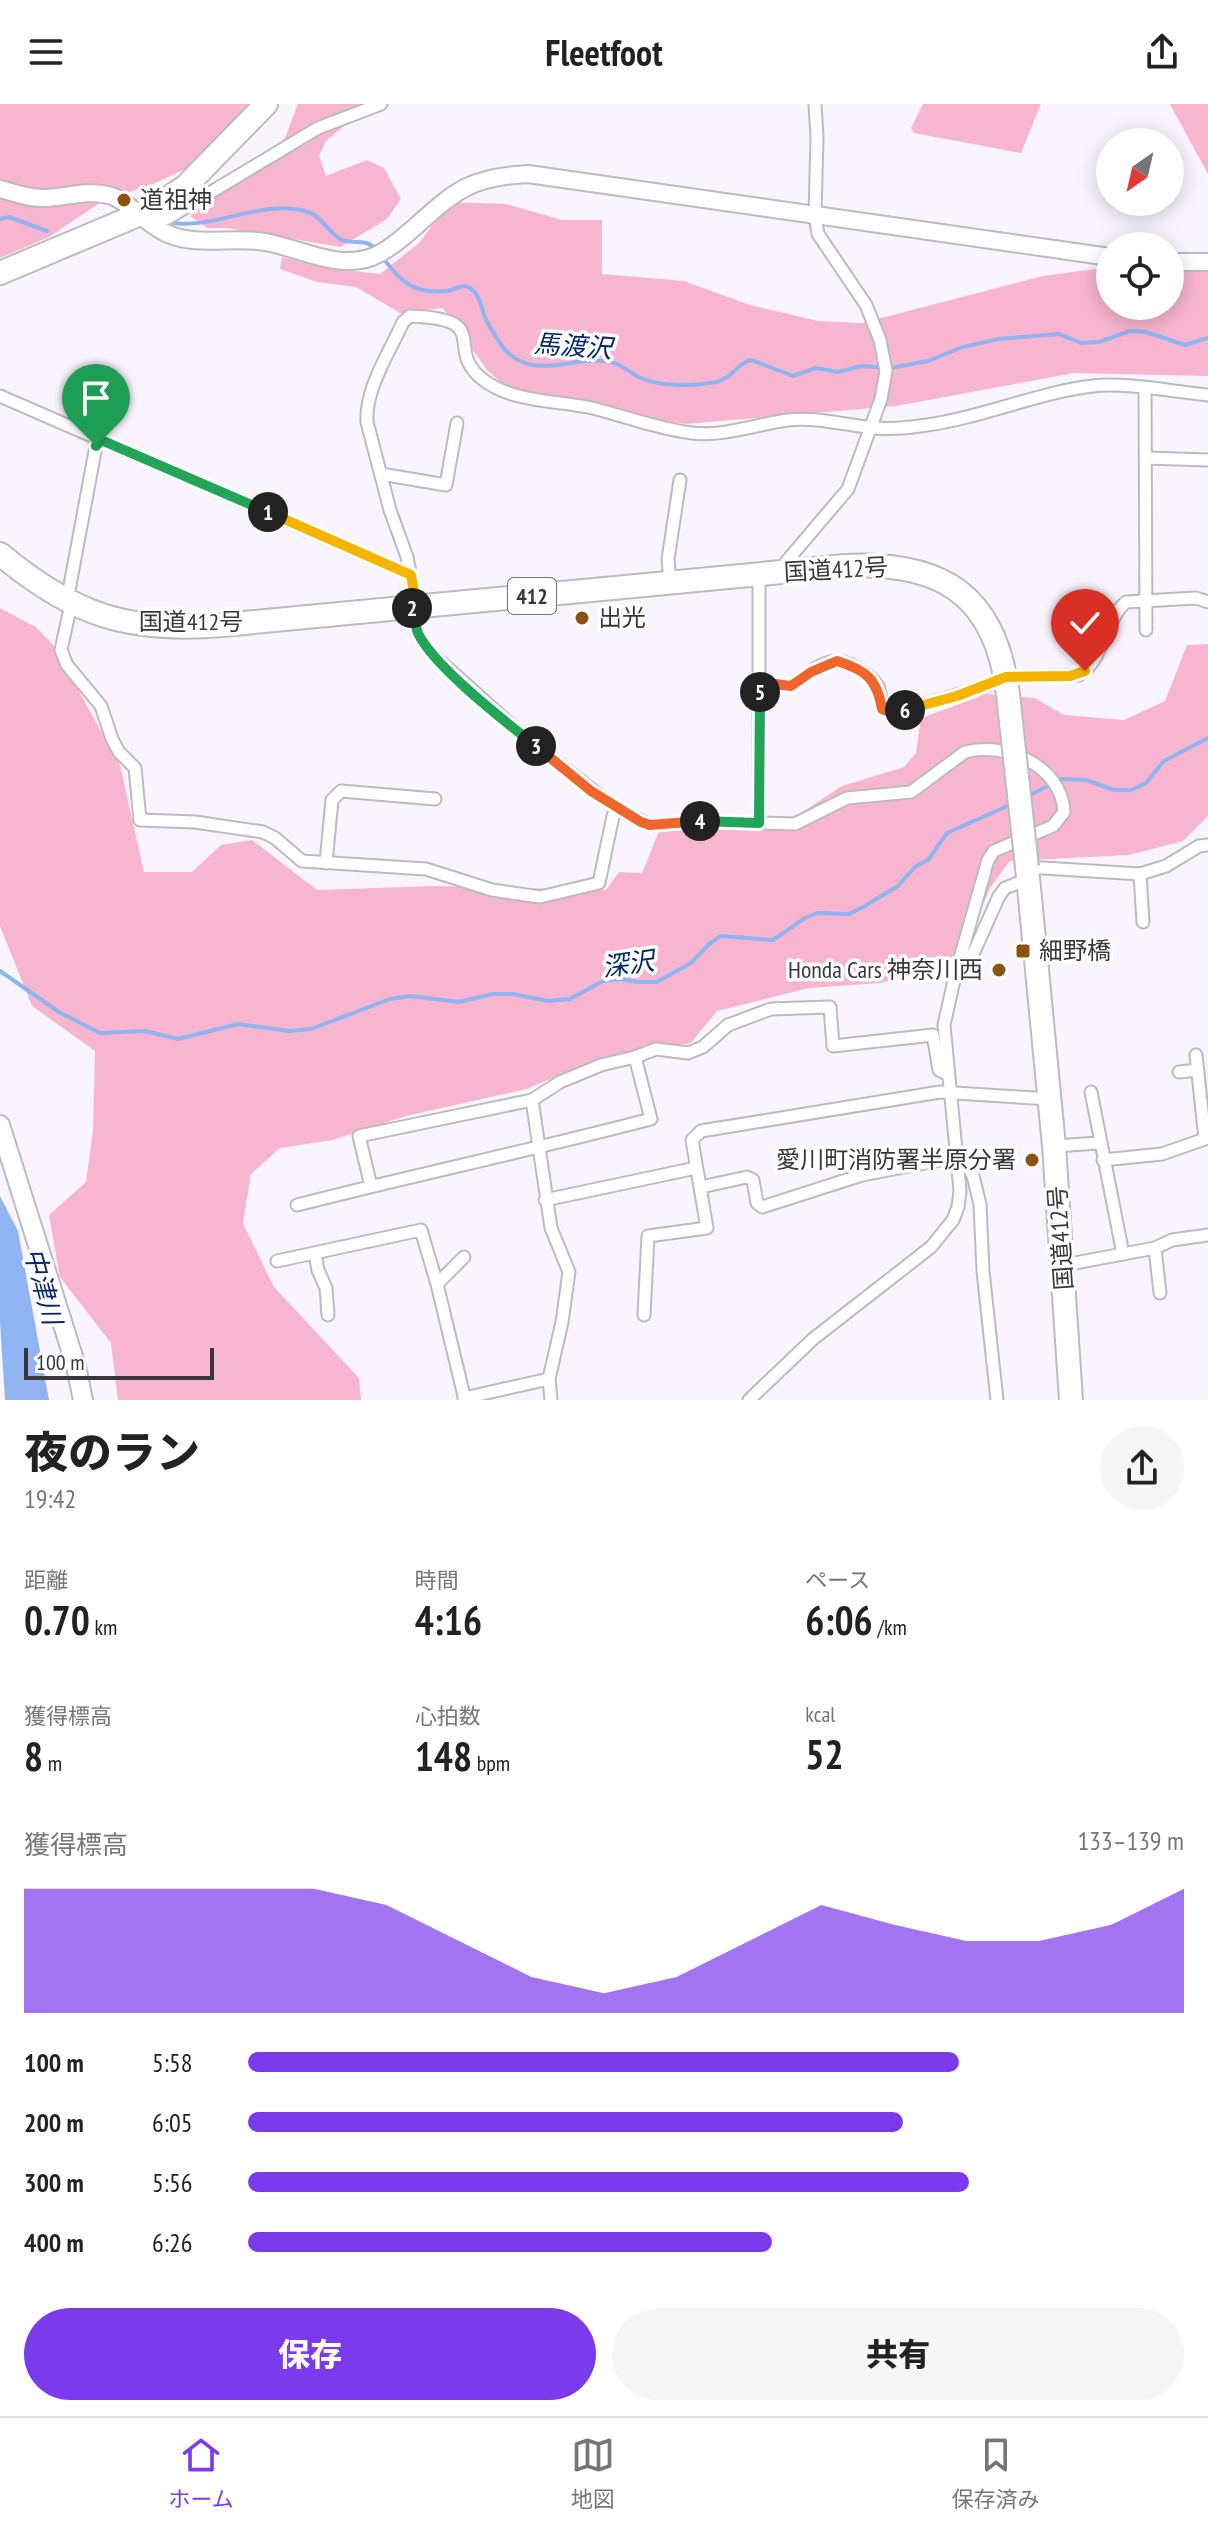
<!DOCTYPE html>
<html lang="ja">
<head>
<meta charset="utf-8">
<style>
  :root { --surface:#fff; --page:#f6f6f6; --text:#222; --muted:#767676; --line:#e0e0e0; --accent:#7c3aed }
  body { margin:0; font-family:"PT Sans Narrow","Noto Sans JP",sans-serif; background:var(--page); color:var(--text); height:100vh; display:flex; flex-direction:column; font-size:30px; white-space:nowrap }
  * { box-sizing:border-box; margin:0 }
  p { font-size:26px; color:var(--muted) }
  .icon { flex:none; width:44px; height:44px; fill:none; stroke:currentColor; stroke-width:2; stroke-linecap:round; stroke-linejoin:round }
  .map { position:relative; height:1296px; overflow:hidden }
  .side { display:flex; flex-direction:column; background:var(--surface); flex:1 }
  .side>* { flex:none }
  .needle { width:52px; rotate:214deg }
  .fabs { position:absolute; left:1096px; top:24px; display:grid; gap:16px }
  .fabs a { display:grid; place-items:center; width:88px; height:88px; border-radius:50%; background:var(--surface); box-shadow:0 4px 20px #0003; font-size:40px }
  .scale { position:absolute; left:24px; bottom:20px; width:190px; box-sizing:border-box; padding-left:8px; border:4px solid #39373b; border-top:0; font-size:22px; line-height:28px; white-space:nowrap; color:#39373b; -webkit-text-stroke:6px #fff; paint-order:stroke }
  .pin { position:absolute; display:grid; place-items:center; width:68px; height:68px; color:#fff; margin:-82px -34px; border-radius:50% 50% 50% 0; rotate:-45deg; box-shadow:0 0 8px #0007 }
  .pin .icon { rotate:45deg }
  .km { position:absolute; width:40px; height:40px; margin:-20px; border-radius:50%; background:#222; color:#fff; font-size:22px; line-height:40px; text-align:center }
  .round { display:grid; place-items:center; flex:none; width:84px; height:84px; border-radius:42px; background:var(--page) }
  .summary { display:flex; align-items:center; justify-content:space-between; height:136px; padding:0 24px }
  h1 { font-size:44px; font-weight:800; line-height:60px }
  .metrics { display:grid; grid-template-columns:repeat(3,1fr); gap:12px; height:136px; padding:8px 24px }
  .metrics div { display:grid; align-content:center }
  .metrics b { font-size:40px; font-weight:800 }
  .metrics small { font-size:22px; font-weight:400 }
  .metrics p { font-size:22px }
  .chart { height:224px; padding:16px 24px }
  .chart p { display:flex; justify-content:space-between }
  .chart svg { width:100%; height:144px; margin-top:8px; fill:var(--accent); opacity:.7 }
  .cta { display:flex; gap:16px; margin-top:auto; padding:16px 24px }
  .cta a { flex:1; height:92px; border-radius:48px; background:var(--accent); color:#fff; font-size:32px; font-weight:800; line-height:92px; text-align:center }
  .cta a+a { background:var(--page); color:var(--text) }
  ul { padding:0 24px; list-style:none; font-size:26px }
  li { display:grid; grid-template-columns:128px 96px 1fr; align-items:center; height:60px }
  li i { height:20px; border-radius:10px; background:var(--accent) }
  header { display:flex; justify-content:space-between; align-items:center; height:104px; padding:0 24px; background:var(--surface); font-size:36px; font-weight:800 }
  .dock { display:flex; justify-content:space-around; align-items:center; height:112px; border-top:2px solid var(--line); background:var(--surface); font-size:22px; color:var(--muted) }
  .dock a { display:grid; justify-items:center; gap:4px }
  .dock .current { color:var(--accent) }
  .map>svg:first-child { display:block }
</style>
</head>
<body>
<header><svg class="icon" aria-label="menu" viewBox="0 0 24 24"><path d="M4 6h16M4 12h16M4 18h16"/></svg>Fleetfoot<svg class="icon" aria-label="share" viewBox="0 0 24 24"><path d="M12 15V3M7 8l5-5 5 5M5 13v7h14v-7"/></svg></header>
<div class="map">
<svg width="1208" height="1296" viewBox="0 0 1208 1296">
  <rect width="100%" height="100%" fill="#f9f4fe"/>
  <g fill="#f8b5d0">
    <polygon points="0,0 253,0 199,59 153,80 101,98 49,133 0,154"/>
    <polygon points="298,0 371,0 326,37 319,52 326,72 367,56 384,64 401,95 387,115 341,143 227,124 207,124 190,112 285,34"/>
    <polygon points="923,0 1041,0 1021,49 914,29 911,24"/>
    <polygon points="1170,0 1208,0 1208,70"/>
    <polygon points="450,98 506,100 562,116 602,116 602,170 684,177 750,201 818,217 862,219 1043,172 1110,163 1110,202 1170,202 1170,160 1208,164 1208,272 1074,269 896,302 685,320 580,305 525,300 487,266 443,204 400,209 356,183 317,178 280,165 282,153 320,163 380,170 419,139"/>
    <polygon points="0,504 36,523 53,541 120,661 144,768 192,768 221,741 252,736 317,786 436,782 606,786 619,768 642,769 662,720 772,722 804,707 842,682 904,663 916,649 921,614 987,590 1035,594 1064,611 1124,616 1165,597 1187,541 1208,540 1208,712 1183,737 1129,751 1010,757 990,784 959,857 880,879 809,884 717,907 691,939 596,955 527,985 406,1012 333,1036 280,1044 251,1070 243,1119 256,1146 274,1183 359,1274 361,1296 118,1296 111,1239 60,1173 49,1111 86,1078 93,1027 95,947 32,902 0,822"/>
  </g>
  <polygon fill="#90b3f1" points="0,1092 18,1127 49,1296 5,1296 0,1217"/>
  <g fill="none" stroke-linecap="round" stroke-linejoin="round">
    <g stroke="#90b3f1" stroke-width="4">
      <polyline points="0,115 9,113 47,127"/>
      <path d="M173,119c44,6 90,-25 135,-11 15,5 21,22 34,28 13,5 24,-3 34,10"/>
      <path d="M382,153c20,25 30,37 65,34 9,-1 15,-8 23,-3 11,7 11,21 16,32 5,9 13,23 20,31 29,29 65,6 99,10 15,1 25,13 38,18 20,8 53,7 73,3 16,-3 21,-19 35,-22l42,16 23,-8 22,4 23,-6 29,2 38,-7 35,-14 36,-8 60,-5 22,9 18,-1 31,-11 16,1 39,13 23,-7"/>
      <polyline points="1027,693 1060,675 1086,676 1114,686 1131,686 1146,679 1164,657 1208,634"/>
      <polyline points="0,867 59,908 100,929 145,927 178,935 238,920 289,927 311,925 390,895 410,892 459,898 493,890 513,890 548,897 570,895 603,877 621,875 637,878 657,878 691,859 709,840 721,832 773,836 805,814 817,809 849,810 863,803 898,782 916,762 928,756 947,729 1012,700"/>
    </g>
    <g stroke="#bebac3" stroke-width="15">
      <g id="street">
        <polyline points="151,121 168,114 318,24 381,0"/>
        <polyline points="1145,285 1146,526"/>
        <polyline points="0,292 411,471"/>
        <polyline points="1146,354 1208,356"/>
        <polyline points="381,370 446,381 457,319"/>
        <polyline points="786,468 786,458 848,385 881,295 886,267 880,236 866,201 818,130 815,111 817,33 815,0"/>
        <polyline points="759,470 759,719"/>
        <polyline points="670,478 668,455 680,376"/>
        <polyline points="67,497 96,342 101,336"/>
        <polyline points="71,500 61,546 67,561 101,602 112,635 119,648 135,664 140,716 195,718 263,728 275,734 302,757 426,765 492,786 540,793 599,779 613,712 617,705"/>
        <path d="M760,578l31,4c12,-8 30,-25 46,-25 14,1 37,15 42,28 2,6 2,14 3,20l8,3 18,-3 76,-22 22,-10 73,-2c25,-15 25,-54 47,-73l70,-4 12,4"/>
        <polyline points="326,759 332,696 341,687 435,695"/>
        <polyline points="1027,763 1140,770 1166,762 1199,742 1208,741"/>
        <polyline points="1140,770 1143,818"/>
        <path d="M955,872l33,-116 6,-9 59,-25 11,-14c-2,-46 -59,-71 -99,-60l-54,40 -64,6 -52,26 -98,-3 -47,4 -33,-16 -89,-69 -98,-88 -13,-20 -5,-25 3,-9 -8,-41 -17,-47 -23,-88c-2,-34 23,-70 36,-100l7,-6c84,3 34,31 71,62 30,25 75,22 111,30 33,8 65,21 100,25 31,4 65,-9 96,-13 26,-3 53,4 78,7 20,3 42,1 61,-2 54,-7 112,-33 166,-39 31,-4 82,6 115,9"/>
        <polyline points="1179,968 1198,966"/>
        <polyline points="1091,988 1123,1150"/>
        <polyline points="1054,1042 1099,1039"/>
        <polyline points="1103,1056 1162,1050 1205,1035 1196,951"/>
        <polyline points="371,1082 359,1032 532,996"/>
        <polyline points="701,1083 747,1073 753,1076 757,1099 762,1103 862,1071 957,1053 966,1059 973,1072 980,1100 983,1167 997,1296"/>
        <polyline points="545,1096 696,1064"/>
        <path d="M297,1101c117,-30 236,-55 354,-86l-16,-62"/>
        <polyline points="1155,1144 1160,1189"/>
        <polyline points="315,1150 318,1166 326,1184 328,1211"/>
        <polyline points="277,1157 421,1126 437,1180 465,1296"/>
        <polyline points="1064,1161 1155,1144 1172,1136 1208,1131"/>
        <polyline points="437,1180 464,1153"/>
        <polyline points="644,1211 648,1132 707,1124 692,1036 701,1027 940,988 1049,995"/>
        <polyline points="464,1294 549,1275"/>
        <polyline points="551,1296 549,1275 562,1218 569,1168 551,1124 532,996 560,978 601,961 635,953 656,945 688,949 703,943 728,921 771,905 830,903 833,942 933,931 939,966 947,970"/>
        <polyline points="749,1296 813,1235 931,1143 953,1116 958,1103 960,1087 944,921 955,872 969,859 999,792 1005,784 1028,775"/>
      </g>
    </g>
    <g stroke="#bebac3" stroke-width="20">
      <g id="secondary">
        <path d="M0,85c16,4 31,10 47,9 20,-1 41,-8 61,-3 19,4 38,30 60,39 31,13 65,2 97,8 35,6 71,28 107,15 17,-7 30,-19 44,-31 41,-37 56,-49 112,-52l582,83"/>
        <polyline points="1170,158 1208,158"/>
      </g>
    </g>
    <g stroke="#bebac3" stroke-width="22">
      <polyline id="primary" points="0,1021 76,1262 83,1296"/>
    </g>
    <g stroke="#bebac3" stroke-width="26">
      <g id="highway">
        <polyline points="0,169 152,105 186,82 266,0"/>
        <path d="M0,450c73,61 128,79 223,71l622,-59c97,-5 151,29 163,129"/>
        <polyline points="1027,763 1054,1042 1071,1296"/>
      </g>
    </g>
    <use href="#street" stroke="#fff" stroke-width="11"/>
    <use href="#secondary" stroke="#fff" stroke-width="16"/>
    <use href="#primary" stroke="#fff" stroke-width="18"/>
    <use href="#highway" stroke="#fff" stroke-width="22"/>
    <g stroke="#bebac3" stroke-width="26" stroke-linecap="butt">
      <polyline id="highway-bridge" points="1008,591 1027,763"/>
    </g>
    <use href="#highway-bridge" stroke="#fff" stroke-width="22"/>
  </g>
  <g fill="none" stroke-linecap="round" stroke-linejoin="round">
    <g stroke="#fff" stroke-width="16">
      <polyline id="split-1" points="96,342 101,336 268,408"/>
    </g>
    <g stroke="#fff" stroke-width="16">
      <polyline id="split-2" points="268,408 411,471 415,494 412,504"/>
    </g>
    <g stroke="#fff" stroke-width="16">
      <path id="split-3" d="M412,504c2,8 3,17 6,25 15,33 88,89 118,113"/>
    </g>
    <g stroke="#fff" stroke-width="16">
      <polyline id="split-4" points="536,642 591,687 641,718 650,721 700,717"/>
    </g>
    <g stroke="#fff" stroke-width="16">
      <polyline id="split-5" points="700,717 759,719 760,588"/>
    </g>
    <g stroke="#fff" stroke-width="16">
      <path id="split-6" d="M760,588v-10l31,4 20,-14 26,-11c29,9 40,18 45,48l8,3 15,-2"/>
    </g>
    <g stroke="#fff" stroke-width="16">
      <polyline id="split-7" points="905,606 957,592 1006,573 1070,572 1085,567"/>
    </g>
    <use href="#split-1" stroke="#22a559" stroke-width="10"/>
    <use href="#split-2" stroke="#f5b400" stroke-width="10"/>
    <use href="#split-3" stroke="#22a559" stroke-width="10"/>
    <use href="#split-4" stroke="#f0652b" stroke-width="10"/>
    <use href="#split-5" stroke="#22a559" stroke-width="10"/>
    <use href="#split-6" stroke="#f0652b" stroke-width="10"/>
    <use href="#split-7" stroke="#f5b400" stroke-width="10"/>
  </g>
  <g fill="#8e5210" stroke="#fff" stroke-width="3">
    <circle cx="124" cy="96" r="8"/>
    <circle cx="582" cy="514" r="8"/>
    <rect x="1015" y="839" width="16" height="16" rx="4"/>
    <circle cx="999" cy="866" r="8"/>
    <circle cx="1032" cy="1056" r="8"/>
  </g>
  <g text-anchor="middle" stroke-width="7" stroke-linejoin="round" paint-order="stroke">
    <rect fill="#fff" stroke="#747376" stroke-width="2" x="508" y="474" width="48" height="36" rx="6"/>
    <g font-size="22" font-weight="bold" fill="#39373b">
      <text x="532" y="500">412</text>
    </g>
    <g font-size="24" fill="#39373b" stroke="#fff" text-anchor="start">
      <text x="140" y="104">道祖神</text>
      <text x="598" y="522">出光</text>
      <text x="1039" y="855">細野橋</text>
      <text x="983" y="874" text-anchor="end">Honda Cars 神奈川西</text>
      <text x="1016" y="1064" text-anchor="end">愛川町消防署半原分署</text>
    </g>
    <g font-size="24" fill="#39373b" stroke="#fff">
      <text transform="translate(836 466) rotate(-3)" y="8">国道412号</text>
      <text x="191" y="526">国道412号</text>
      <text transform="translate(1061 1134) rotate(-94)" y="8">国道412号</text>
    </g>
    <g font-size="26" font-style="italic" fill="#06286a" stroke="#fff">
      <text transform="translate(573 242) rotate(4)" y="9">馬渡沢</text>
      <text transform="translate(628 860) rotate(-8)" y="9">深沢</text>
      <text transform="translate(43 1182) rotate(75)" y="9">中津川</text>
    </g>
  </g>
</svg>
<div class="fabs">
<a><svg class="needle" viewBox="-14 -14 28 28"><path d="M0-13l5 13h-10z" fill="#e53935"/><path d="M0 13l5-13h-10z" fill="#767676"/></svg></a>
<a><svg class="icon" aria-label="locate" viewBox="0 0 24 24"><circle cx="12" cy="12" r="6"/><path d="M12 2v4M12 18v4M2 12h4M18 12h4"/></svg></a>
</div>
<div class="scale">100 m</div>
<div class="pin" style="left:96px;top:342px;background:#1e9e55"><svg class="icon" aria-label="arrive" viewBox="0 0 24 24"><path d="M6 21V4h12l-3 4 3 4H6"/></svg></div>
<div class="pin" style="left:1085px;top:567px;background:#d93025"><svg class="icon" aria-label="check" viewBox="0 0 24 24"><path d="M5 12l5 5 9-10"/></svg></div>
<b class="km" style="left:268px;top:408px">1</b>
<b class="km" style="left:412px;top:504px">2</b>
<b class="km" style="left:536px;top:642px">3</b>
<b class="km" style="left:700px;top:717px">4</b>
<b class="km" style="left:760px;top:588px">5</b>
<b class="km" style="left:905px;top:606px">6</b>
</div>
<section class="side">
<div class="summary"><div><h1>夜のラン</h1><p>19:42</p></div><a class="round"><svg class="icon" aria-label="share" viewBox="0 0 24 24"><path d="M12 15V3M7 8l5-5 5 5M5 13v7h14v-7"/></svg></a></div>
<div class="metrics">
<div><p>距離</p><b>0.70<small> km</small></b></div>
<div><p>時間</p><b>4:16</b></div>
<div><p>ペース</p><b>6:06<small> /km</small></b></div>
</div>
<div class="metrics">
<div><p>獲得標高</p><b>8<small> m</small></b></div>
<div><p>心拍数</p><b>148<small> bpm</small></b></div>
<div><p>kcal</p><b>52</b></div>
</div>
<div class="chart"><p><span>獲得標高</span>133–139 m</p>
<svg viewBox="0 0 160 44" preserveAspectRatio="none"><path d="M0 44V6L10 6L20 6L30 6L40 6L50 11L60 22L70 33L80 38L90 33L100 22L110 11L120 17L130 22L140 22L150 17L160 6V44z"/></svg>
</div>
<ul>
<li><b>100 m</b>5:58<i style="width:76%"></i></li>
<li><b>200 m</b>6:05<i style="width:70%"></i></li>
<li><b>300 m</b>5:56<i style="width:77%"></i></li>
<li><b>400 m</b>6:26<i style="width:56%"></i></li>
</ul>
<div class="cta"><a>保存</a><a>共有</a></div>
</section>
<nav class="dock">
<a class="current"><svg class="icon" aria-label="home" viewBox="0 0 24 24"><path d="M3 11l9-7 9 7M6 9v11h12V9"/></svg>ホーム</a>
<a><svg class="icon" aria-label="map" viewBox="0 0 24 24"><path d="M3 6l6-2 6 2 6-2v14l-6 2-6-2-6 2zM9 4v14M15 6v14"/></svg>地図</a>
<a><svg class="icon" aria-label="saved" viewBox="0 0 24 24"><path d="M7 4h10v16l-5-4-5 4z"/></svg>保存済み</a>
</nav>
</body>
</html>
